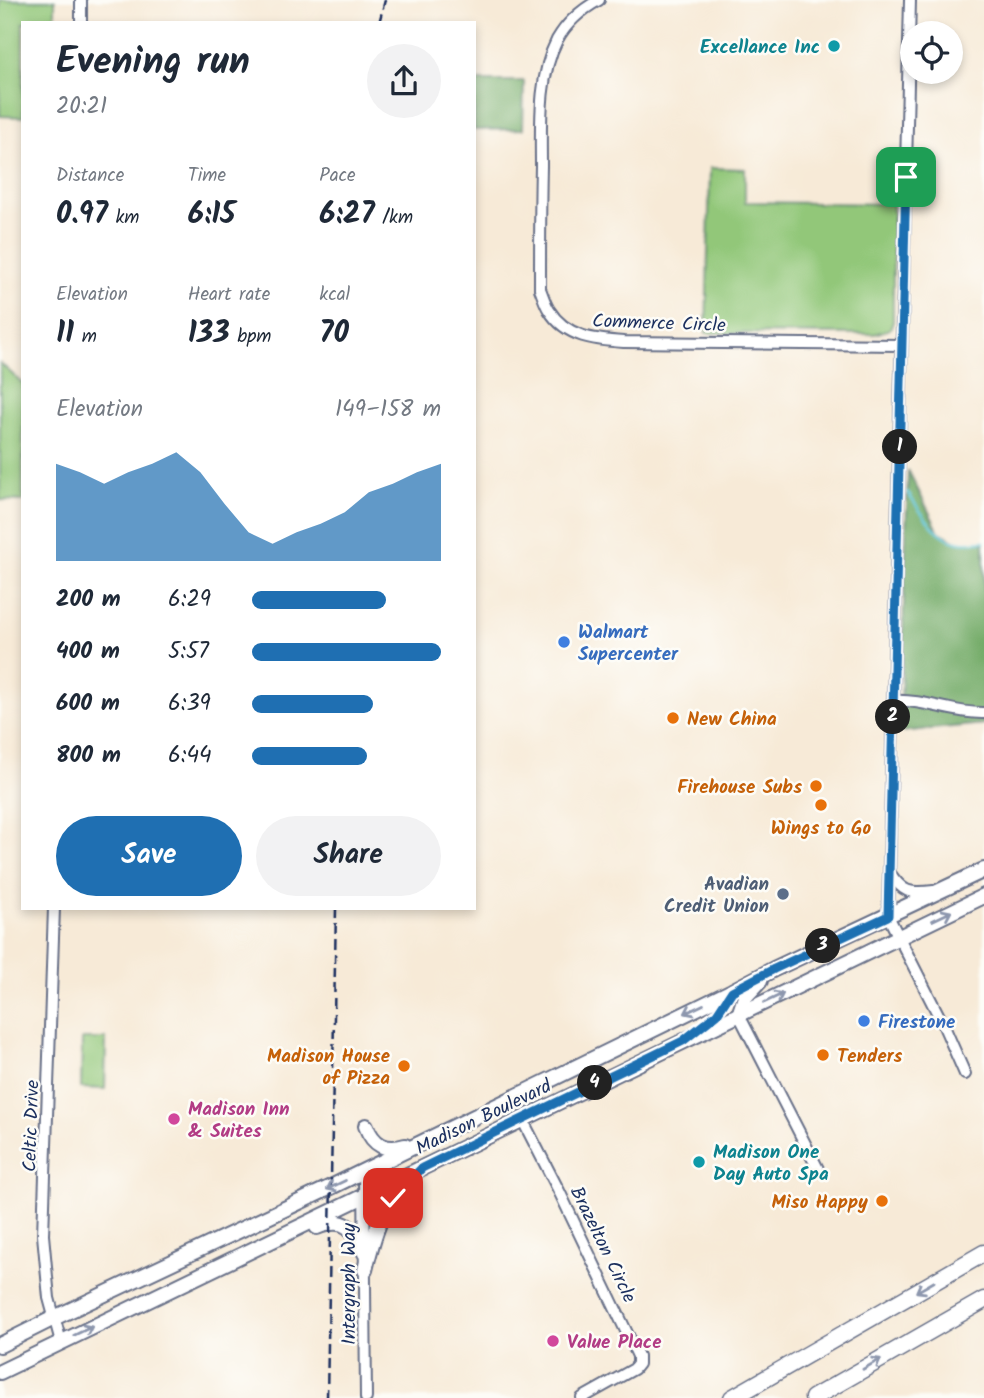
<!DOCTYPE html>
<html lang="en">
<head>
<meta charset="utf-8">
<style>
  :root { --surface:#fff; --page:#f2f2f3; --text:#1f2937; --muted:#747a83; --accent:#1f6fb2 }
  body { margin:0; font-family:Kalam,sans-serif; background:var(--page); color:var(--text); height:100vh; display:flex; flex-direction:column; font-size:26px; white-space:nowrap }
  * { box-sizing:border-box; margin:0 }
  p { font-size:23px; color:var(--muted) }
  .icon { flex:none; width:38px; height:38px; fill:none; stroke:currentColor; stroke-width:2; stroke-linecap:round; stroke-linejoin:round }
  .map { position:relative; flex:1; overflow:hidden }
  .sheet { position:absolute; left:21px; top:21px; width:455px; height:889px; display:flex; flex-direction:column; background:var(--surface); border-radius:0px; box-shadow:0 4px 10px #0003 }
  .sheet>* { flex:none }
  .buttons { position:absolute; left:900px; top:21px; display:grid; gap:14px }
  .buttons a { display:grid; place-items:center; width:63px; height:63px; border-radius:50%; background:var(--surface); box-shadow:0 4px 10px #0003; font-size:35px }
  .pin { position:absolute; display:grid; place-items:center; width:60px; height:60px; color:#fff; margin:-30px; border-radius:14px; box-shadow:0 4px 10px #0006 }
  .km { position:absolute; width:35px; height:35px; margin:-18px; border-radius:50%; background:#222; color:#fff; font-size:19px; line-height:35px; text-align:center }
  .round { display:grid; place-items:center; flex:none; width:74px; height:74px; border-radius:37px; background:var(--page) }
  .head { display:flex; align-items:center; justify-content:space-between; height:119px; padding:0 35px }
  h1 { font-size:38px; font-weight:800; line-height:52px }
  .metrics { display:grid; grid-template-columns:repeat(3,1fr); gap:10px; height:119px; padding:7px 35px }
  .metrics div { display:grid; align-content:center }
  .metrics b { font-size:30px; font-weight:800 }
  .metrics small { font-size:19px; font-weight:400 }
  .metrics p { font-size:19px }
  .chart { height:196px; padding:14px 35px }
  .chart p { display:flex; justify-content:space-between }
  .chart svg { width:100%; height:126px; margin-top:7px; fill:var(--accent); opacity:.7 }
  .primary-button { display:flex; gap:14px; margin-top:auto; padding:14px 35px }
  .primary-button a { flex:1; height:80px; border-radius:42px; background:var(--accent); color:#fff; font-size:28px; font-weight:800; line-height:80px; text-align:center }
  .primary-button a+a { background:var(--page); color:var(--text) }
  ul { padding:0 35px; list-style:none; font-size:23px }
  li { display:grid; grid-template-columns:112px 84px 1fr; align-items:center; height:52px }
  li i { height:18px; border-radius:9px; background:var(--accent) }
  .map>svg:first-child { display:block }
</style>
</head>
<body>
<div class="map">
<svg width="984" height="1398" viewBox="0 0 984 1398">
  <rect width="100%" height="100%" fill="#fdfcf7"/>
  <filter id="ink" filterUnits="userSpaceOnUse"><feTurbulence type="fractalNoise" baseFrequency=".0143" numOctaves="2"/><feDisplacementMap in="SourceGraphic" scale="14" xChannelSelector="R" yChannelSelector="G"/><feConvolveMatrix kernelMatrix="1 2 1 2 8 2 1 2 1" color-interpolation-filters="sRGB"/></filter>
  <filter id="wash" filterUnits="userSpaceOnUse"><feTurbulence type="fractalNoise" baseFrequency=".00686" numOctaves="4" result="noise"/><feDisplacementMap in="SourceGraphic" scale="28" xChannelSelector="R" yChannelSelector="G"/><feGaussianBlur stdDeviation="1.57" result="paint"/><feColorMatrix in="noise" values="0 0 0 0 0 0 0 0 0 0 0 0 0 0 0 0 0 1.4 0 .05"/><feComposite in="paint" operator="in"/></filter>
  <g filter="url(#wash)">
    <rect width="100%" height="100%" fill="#f7ead7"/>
    <g fill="#92c779" stroke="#567b6c" stroke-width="2">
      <polygon points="0,0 55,0 55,23 23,23 23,117 0,116"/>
      <polygon points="710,168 745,169 745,202 893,204 893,322 890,329 875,334 706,333"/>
      <polygon points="0,363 23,384 23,501 0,500"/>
      <polygon points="82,1039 106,1039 105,1089 81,1088"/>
    </g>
    <g fill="#75ac69" stroke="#486e64" stroke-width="2">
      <polygon points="474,81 524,81 523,129 474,130"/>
      <polygon points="908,470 939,532 958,542 984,542 984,724 900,732"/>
    </g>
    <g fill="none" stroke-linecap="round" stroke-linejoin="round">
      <path stroke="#60c8dd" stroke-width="2.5" d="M907,492c13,18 29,48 54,50 7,1 15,0 23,-1"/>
    </g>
  </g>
  <g filter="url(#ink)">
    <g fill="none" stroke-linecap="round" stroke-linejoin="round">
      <g stroke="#687088" stroke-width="14">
        <g id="minor">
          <path d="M599,0c-18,10 -32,22 -42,40 -19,37 -16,86 -16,126 -1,41 -1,82 -1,123 3,7 5,15 9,21 17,28 47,30 75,32l277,3"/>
          <polyline points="910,0 888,916 943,1024 965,1074"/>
          <polyline points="81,23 81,0"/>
          <path d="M893,701c32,-2 60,13 91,12"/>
          <path d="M889,872c14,21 20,22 45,19"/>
          <polyline points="54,908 43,1235 49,1298 61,1342"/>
          <polyline points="739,1015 818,1169"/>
          <polyline points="522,1119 559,1191 638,1356 638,1364 634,1369 582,1398"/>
          <polyline points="364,1171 366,1398"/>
        </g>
      </g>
      <g stroke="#687088" stroke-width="18">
        <g id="major">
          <polyline points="739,1015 745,997 760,981"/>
          <path d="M366,1126c7,19 20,26 39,20"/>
          <path d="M317,1227c29,-12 36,2 48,26"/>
          <path d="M365,1270c10,-41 16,-63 48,-93"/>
          <polyline points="0,1345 54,1318 331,1187 732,991 774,969 984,870"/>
          <polyline points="0,1372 984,896"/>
        </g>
      </g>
      <g stroke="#687088" stroke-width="19">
        <g id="highway">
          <polyline points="732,1398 984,1253"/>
          <polyline points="813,1398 984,1300"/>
        </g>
      </g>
      <use href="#minor" stroke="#fff" stroke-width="10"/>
      <use href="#major" stroke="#fff" stroke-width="14"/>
      <use href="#highway" stroke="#fff" stroke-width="16"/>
      <g stroke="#1b2f5e" stroke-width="2.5" stroke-dasharray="10 5" stroke-linecap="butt">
        <polyline points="379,23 385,0"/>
        <polyline points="327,1398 336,908"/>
      </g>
    </g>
    <defs><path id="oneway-shaft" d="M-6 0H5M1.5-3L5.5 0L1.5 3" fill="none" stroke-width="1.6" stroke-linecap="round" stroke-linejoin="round" transform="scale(1.75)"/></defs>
    <g stroke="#8d97ae">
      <use href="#oneway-shaft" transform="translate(942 916) rotate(-25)"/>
      <use href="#oneway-shaft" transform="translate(774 998) rotate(-26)"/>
      <use href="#oneway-shaft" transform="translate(694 1009) rotate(154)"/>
      <use href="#oneway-shaft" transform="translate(336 1185) rotate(154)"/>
      <use href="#oneway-shaft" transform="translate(925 1287) rotate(150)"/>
      <use href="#oneway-shaft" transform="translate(83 1331) rotate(-26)"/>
      <use href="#oneway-shaft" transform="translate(872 1364) rotate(-30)"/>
    </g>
  </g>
  <g fill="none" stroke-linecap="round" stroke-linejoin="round" filter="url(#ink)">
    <g stroke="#fff" stroke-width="14">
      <polyline id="route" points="393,1198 422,1168 683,1041 717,1014 732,991 774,969 888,916 906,177"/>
    </g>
    <use href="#route" stroke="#1f6fb2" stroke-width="9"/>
  </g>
  <g fill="#0f9aa8" stroke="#fdfcf7" stroke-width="2.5">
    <circle cx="834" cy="46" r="7"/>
    <circle cx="699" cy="1162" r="7"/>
  </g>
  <g fill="#3f7fe0" stroke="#fdfcf7" stroke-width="2.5">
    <circle cx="564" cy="642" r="7"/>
    <circle cx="864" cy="1021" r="7"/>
  </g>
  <g fill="#e8710a" stroke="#fdfcf7" stroke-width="2.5">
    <circle cx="673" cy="718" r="7"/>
    <circle cx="816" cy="786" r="7"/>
    <circle cx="821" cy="805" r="7"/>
    <circle cx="823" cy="1055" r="7"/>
    <circle cx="404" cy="1066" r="7"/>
    <circle cx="882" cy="1201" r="7"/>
  </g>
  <circle fill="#5c6f8a" stroke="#fdfcf7" stroke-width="2.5" cx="783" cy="894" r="7"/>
  <g fill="#d1479c" stroke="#fdfcf7" stroke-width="2.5">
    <circle cx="174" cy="1119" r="7"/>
    <circle cx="553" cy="1341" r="7"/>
  </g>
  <g text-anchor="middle" stroke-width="5" stroke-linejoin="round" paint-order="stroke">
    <g font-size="19" font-weight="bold" fill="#0d838f" stroke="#fdfcf7" text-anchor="end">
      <text x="820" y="53">Excellance Inc</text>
      <text x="713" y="1158" text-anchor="start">Madison One<tspan x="713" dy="22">Day Auto Spa</tspan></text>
    </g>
    <g font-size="19" fill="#1b2f5e" stroke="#fdfcf7">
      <text transform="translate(659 322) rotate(2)" y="7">Commerce Circle</text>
      <text transform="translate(483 1116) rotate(-26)" y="7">Madison Boulevard</text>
      <text transform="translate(30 1126) rotate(-88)" y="7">Celtic Drive</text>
      <text transform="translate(604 1244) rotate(64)" y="7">Brazelton Circle</text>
      <text transform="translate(348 1284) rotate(-90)" y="7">Intergraph Way</text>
    </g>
    <g font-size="19" font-weight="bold" fill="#366cbe" stroke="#fdfcf7" text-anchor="start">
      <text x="578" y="638">Walmart<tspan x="578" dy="22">Supercenter</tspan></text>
      <text x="878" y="1028">Firestone</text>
    </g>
    <g font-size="19" font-weight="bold" fill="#c56008" stroke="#fdfcf7" text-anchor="end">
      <text x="687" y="725" text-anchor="start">New China</text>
      <text x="802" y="793">Firehouse Subs</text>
      <text x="821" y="834" text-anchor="middle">Wings to Go</text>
      <text x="390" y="1062">Madison House<tspan x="390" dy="22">of Pizza</tspan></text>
      <text x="837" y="1062" text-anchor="start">Tenders</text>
      <text x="868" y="1208">Miso Happy</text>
    </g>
    <g font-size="19" font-weight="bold" fill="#4e5e75" stroke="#fdfcf7" text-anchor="end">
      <text x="769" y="890">Avadian<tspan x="769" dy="22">Credit Union</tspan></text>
    </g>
    <g font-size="19" font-weight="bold" fill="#b23c85" stroke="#fdfcf7" text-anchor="start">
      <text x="188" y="1115">Madison Inn<tspan x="188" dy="22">&amp; Suites</tspan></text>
      <text x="567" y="1348">Value Place</text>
    </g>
  </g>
</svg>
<div class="buttons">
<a><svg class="icon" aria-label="locate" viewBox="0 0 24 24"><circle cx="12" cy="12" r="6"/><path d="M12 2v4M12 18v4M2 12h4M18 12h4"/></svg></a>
</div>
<div class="pin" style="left:906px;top:177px;background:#1e9e55"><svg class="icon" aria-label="arrive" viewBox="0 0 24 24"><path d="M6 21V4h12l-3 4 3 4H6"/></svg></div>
<div class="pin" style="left:393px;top:1198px;background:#d93025"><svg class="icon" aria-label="check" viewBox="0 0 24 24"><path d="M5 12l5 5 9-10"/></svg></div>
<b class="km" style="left:900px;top:447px">1</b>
<b class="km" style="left:893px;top:717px">2</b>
<b class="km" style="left:823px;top:946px">3</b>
<b class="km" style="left:595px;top:1083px">4</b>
<section class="sheet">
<div class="head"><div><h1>Evening run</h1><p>20:21</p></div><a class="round"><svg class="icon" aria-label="share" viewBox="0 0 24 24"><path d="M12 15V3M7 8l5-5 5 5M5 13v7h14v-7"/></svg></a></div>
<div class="metrics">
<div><p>Distance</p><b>0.97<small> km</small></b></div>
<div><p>Time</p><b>6:15</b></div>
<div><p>Pace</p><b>6:27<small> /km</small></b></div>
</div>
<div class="metrics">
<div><p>Elevation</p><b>11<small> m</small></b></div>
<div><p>Heart rate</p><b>133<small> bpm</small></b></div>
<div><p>kcal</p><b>70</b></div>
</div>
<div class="chart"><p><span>Elevation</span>149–158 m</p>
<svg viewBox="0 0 160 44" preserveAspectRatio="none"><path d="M0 44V10L10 13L20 17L30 13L40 10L50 6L60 13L70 24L80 34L90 38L100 34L110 31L120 27L130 20L140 17L150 13L160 10V44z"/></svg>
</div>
<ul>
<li><b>200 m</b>6:29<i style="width:71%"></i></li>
<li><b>400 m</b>5:57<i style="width:100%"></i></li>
<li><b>600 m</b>6:39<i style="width:64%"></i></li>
<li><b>800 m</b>6:44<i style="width:61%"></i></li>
</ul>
<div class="primary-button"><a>Save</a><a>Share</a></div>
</section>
</div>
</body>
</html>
